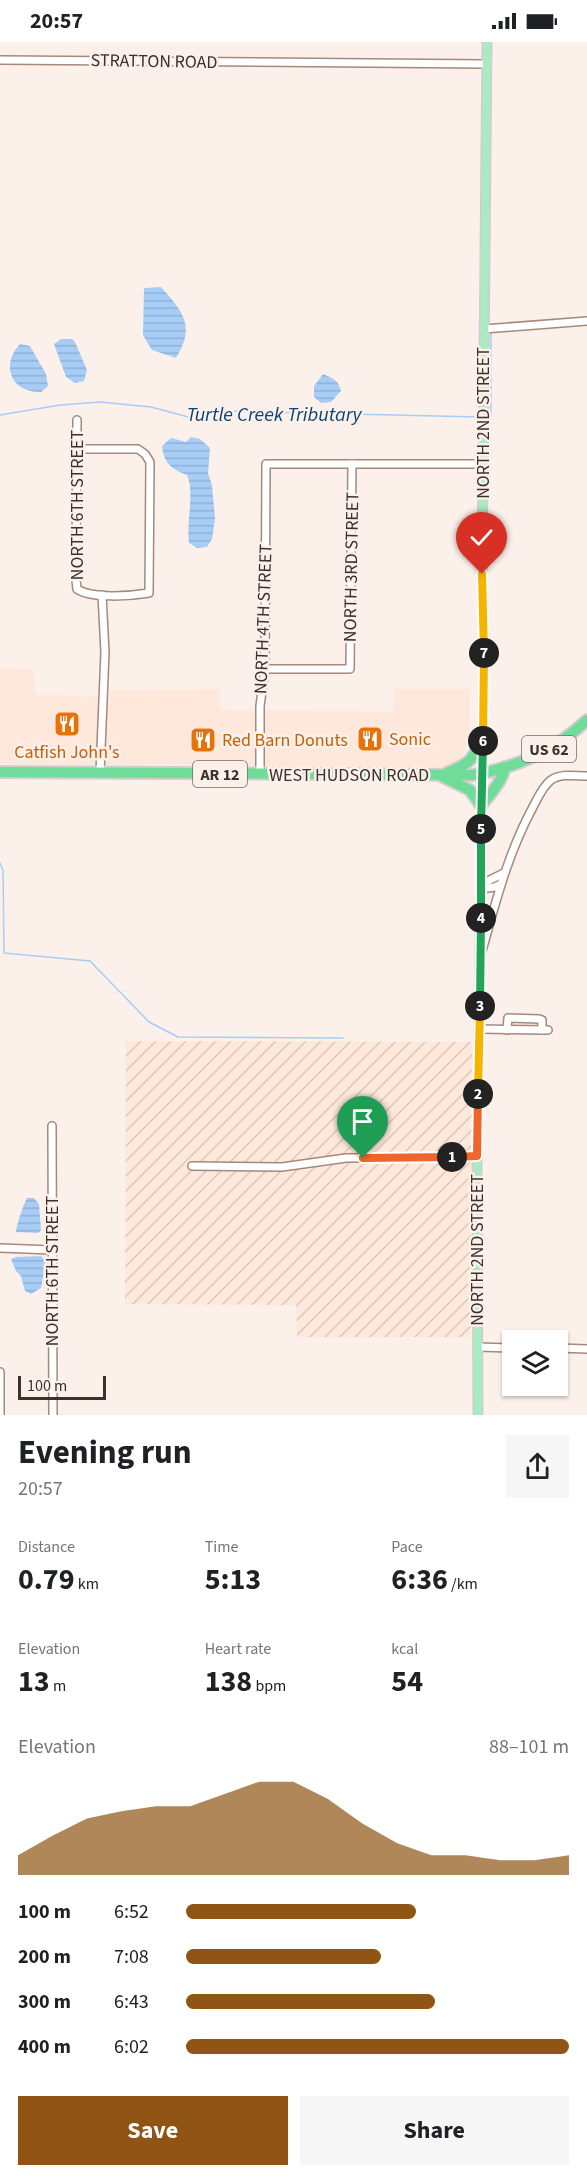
<!DOCTYPE html>
<html lang="en">
<head>
<meta charset="utf-8">
<style>
  :root { --surface:#fff; --page:#f6f6f6; --text:#202124; --muted:#757577; --accent:#905514 }
  body { margin:0; font-family:"Source Sans 3",sans-serif; background:var(--page); color:var(--text); height:100vh; display:flex; flex-direction:column; font-size:22px; white-space:nowrap }
  * { box-sizing:border-box; margin:0 }
  p { font-size:20px; color:var(--muted) }
  .icon { flex:none; width:33px; height:33px; fill:none; stroke:currentColor; stroke-width:2; stroke-linecap:round; stroke-linejoin:round }
  .map { position:relative; height:1373px; overflow:hidden }
  .drawer { display:flex; flex-direction:column; background:var(--surface); flex:1 }
  .drawer>* { flex:none }
  .buttons { position:absolute; left:502px; top:1288px; display:grid; gap:12px }
  .buttons a { display:grid; place-items:center; width:66px; height:66px; border-radius:0px; background:var(--surface); box-shadow:0 2px 4px #0004; font-size:30px }
  .scale { position:absolute; left:18px; bottom:15px; width:88px; box-sizing:border-box; padding-left:6px; border:3px solid #3c312b; border-top:0; font-size:16px; line-height:21px; white-space:nowrap; color:#3c312b; -webkit-text-stroke:4px #fcf0ea; paint-order:stroke }
  .pin { position:absolute; display:grid; place-items:center; width:51px; height:51px; color:#fff; margin:-62px -26px; border-radius:50% 50% 50% 0; rotate:-45deg; box-shadow:0 0 6px #0007 }
  .pin .icon { rotate:45deg }
  .km { position:absolute; width:30px; height:30px; margin:-15px; border-radius:50%; background:#222; color:#fff; font-size:16px; line-height:30px; text-align:center }
  .round { display:grid; place-items:center; flex:none; width:63px; height:63px; border-radius:0px; background:var(--page) }
  .headline { display:flex; align-items:center; justify-content:space-between; height:102px; padding:0 18px }
  h1 { font-size:33px; font-weight:700; line-height:45px }
  .figures { display:grid; grid-template-columns:repeat(3,1fr); gap:9px; height:102px; padding:6px 18px }
  .figures div { display:grid; align-content:center }
  .figures b { font-size:30px; font-weight:700 }
  .figures small { font-size:16px; font-weight:400 }
  .figures p { font-size:16px }
  .chart { height:168px; padding:12px 18px }
  .chart p { display:flex; justify-content:space-between }
  .chart svg { width:100%; height:108px; margin-top:6px; fill:var(--accent); opacity:.7 }
  .action { display:flex; gap:12px; margin-top:auto; padding:12px 18px }
  .action a { flex:1; height:69px; border-radius:0px; background:var(--accent); color:#fff; font-size:24px; font-weight:700; line-height:69px; text-align:center }
  .action a+a { background:var(--page); color:var(--text) }
  ul { padding:0 18px; list-style:none; font-size:20px }
  li { display:grid; grid-template-columns:96px 72px 1fr; align-items:center; height:45px }
  li i { height:15px; border-radius:8px; background:var(--accent) }
  .status { display:flex; justify-content:space-between; align-items:center; height:42px; padding:0 30px; background:var(--surface); direction:ltr }
  .status svg { height:16px; fill:currentColor }
  .map>svg:first-child { display:block }
</style>
</head>
<body>
<div class="status"><b>20:57</b><svg viewBox="0 0 49 12"><path d="M0 12V9h3v3zM5 12V6h3v6zM10 12V3h3v9zM15 12V0h3v12zM26 1h20v11H26zM47 4h2v5h-2z"/></svg></div>
<div class="map">
<svg width="587" height="1373" viewBox="0 0 587 1373">
  <defs>
    <pattern id="industrial-furrows" width="10" height="10" patternUnits="userSpaceOnUse" patternTransform="scale(1.5)"><rect width="10" height="10" fill="#fee7db"/><path d="M-1 1l2-2M0 10L10 0M9 11l2-2" fill="none" stroke="#dbc7bc"/></pattern>
    <pattern id="water-rules" width="6" height="5" patternUnits="userSpaceOnUse" patternTransform="scale(1.5)"><rect width="6" height="5" fill="#a7cdf7"/><path d="M0 2.5h6" fill="none" stroke="#91b0d4"/></pattern>
  </defs>
  <rect width="100%" height="100%" fill="#fcf0ea"/>
  <polygon fill="#fee7db" points="0,626 35,628 34,648 37,653 109,655 109,648 220,647 220,668 393,670 394,647 470,647 470,688 460,723 451,725 0,722"/>
  <polygon fill="url(#industrial-furrows)" points="126,999 472,1000 471,1295 297,1295 296,1263 125,1262"/>
  <g fill="url(#water-rules)">
    <path d="M161,245c22,25 35,39 15,71l-24,-8 -9,-15 1,-47z"/>
    <polygon points="61,297 72,297 75,300 87,328 84,339 75,341 66,335 54,302"/>
    <path d="M20,302l10,2 16,28 2,12 -7,6c-30,1 -41,-27 -21,-48z"/>
    <path d="M323,332c10,4 15,6 18,17l-10,11 -10,1 -7,-6v-11z"/>
    <path d="M191,395l9,2 10,9 -2,25 4,12 3,34 -3,20 -5,8 -10,1 -8,-5c-3,-21 6,-50 -2,-68 -16,-6 -23,-12 -25,-29l9,-8 15,4z"/>
    <path d="M27,1156h7l5,6 2,26 -3,3 -22,-1c0,-6 8,-29 11,-34z"/>
    <polygon points="41,1214 46,1219 41,1246 31,1252 25,1249 21,1234 16,1229 11,1217 16,1215"/>
  </g>
  <g fill="none" stroke-linecap="round" stroke-linejoin="round">
    <g stroke="#a7cdf7" stroke-width="1.5">
      <polyline points="0,373 60,363 100,360 151,365 192,376 221,369 479,375"/>
      <polyline points="491,375 491,290 571,284"/>
      <polyline points="0,821 3,828 4,911 90,919 149,980 178,995 343,996"/>
    </g>
    <g stroke="#a5897b" stroke-width="10">
      <g id="minor">
        <polyline points="0,18 486,22"/>
        <polyline points="484,287 587,279"/>
        <path d="M77,378l-1,160 1,9c15,10 54,7 72,4l1,-131 -5,-8 -7,-5h-60"/>
        <polyline points="265,627 350,627 352,422"/>
        <polyline points="100,731 105,610 102,553"/>
        <polyline points="260,732 260,664 265,627 266,422 483,422"/>
        <polyline points="481,840 488,839 504,831"/>
        <polyline points="481,847 495,845 501,842"/>
        <path d="M482,909c14,-50 26,-98 51,-144 4,-8 10,-21 18,-27 10,-7 25,-4 36,-4"/>
        <polyline points="480,987 548,988"/>
        <polyline points="507,988 508,976 539,977 542,978 542,988"/>
        <polyline points="52,1084 53,1373"/>
        <polyline points="192,1124 282,1125 346,1116 477,1115"/>
        <polyline points="0,1206 52,1208"/>
        <polyline points="478,1305 513,1306"/>
        <polyline points="558,1306 587,1307"/>
        <polyline points="0,1330 0,1373"/>
      </g>
    </g>
    <g stroke="#d0cecc" stroke-width="11">
      <polyline id="major" points="478,1373 477,1115 484,595 482,532 487,0"/>
    </g>
    <g stroke="#d0cecc" stroke-width="14">
      <g id="highway">
        <path d="M0,730l473,3c42,-7 83,-25 114,-55"/>
        <path d="M447,731c24,-10 24,-12 36,-34"/>
        <path d="M443,735l27,13 11,16c9,-12 21,-24 24,-39"/>
      </g>
    </g>
    <use href="#minor" stroke="#fff" stroke-width="7"/>
    <use href="#major" stroke="#a9eac2" stroke-width="8"/>
    <use href="#highway" stroke="#70dc99" stroke-width="10"/>
  </g>
  <g fill="none" stroke-linecap="round" stroke-linejoin="round">
    <g stroke="#fff" stroke-width="12">
      <polyline id="split-1" points="363,1116 452,1115"/>
    </g>
    <g stroke="#fff" stroke-width="12">
      <polyline id="split-2" points="452,1115 477,1114 478,1052"/>
    </g>
    <g stroke="#fff" stroke-width="12">
      <polyline id="split-3" points="478,1052 480,964"/>
    </g>
    <g stroke="#fff" stroke-width="12">
      <polyline id="split-4" points="480,964 481,876"/>
    </g>
    <g stroke="#fff" stroke-width="12">
      <polyline id="split-5" points="481,787 481,876"/>
    </g>
    <g stroke="#fff" stroke-width="12">
      <polyline id="split-6" points="481,787 483,699"/>
    </g>
    <g stroke="#fff" stroke-width="12">
      <polyline id="split-7" points="483,699 484,611"/>
    </g>
    <g stroke="#fff" stroke-width="12">
      <polyline id="split-8" points="482,532 484,611"/>
    </g>
    <use href="#split-1" stroke="#f0652b" stroke-width="8"/>
    <use href="#split-2" stroke="#f0652b" stroke-width="8"/>
    <use href="#split-3" stroke="#f5b400" stroke-width="8"/>
    <use href="#split-4" stroke="#22a559" stroke-width="8"/>
    <use href="#split-5" stroke="#22a559" stroke-width="8"/>
    <use href="#split-6" stroke="#22a559" stroke-width="8"/>
    <use href="#split-7" stroke="#f5b400" stroke-width="8"/>
    <use href="#split-8" stroke="#f5b400" stroke-width="8"/>
  </g>
  <defs>
    <g id="restaurant-square" transform="scale(1.35)"><rect x="-9" y="-9" width="18" height="18" rx="4" fill="#e8710a" stroke="#fcf0ea"/><path d="M-5-6h1v4h1v-4h1v4h1v-4h1v5L-1.5 .5V6h-2V.5L-5-1ZM5-6V6H3V1.5H1.5Q1.5-4 5-6Z" fill="#fff"/></g>
  </defs>
  <g fill-rule="evenodd">
    <use href="#restaurant-square" x="67" y="682"/>
    <use href="#restaurant-square" x="370" y="697"/>
    <use href="#restaurant-square" x="203" y="698"/>
  </g>
  <g text-anchor="middle" stroke-width="5" stroke-linejoin="round" paint-order="stroke">
    <g fill="#fcf0ea" stroke="#766a64" stroke-width="1.5">
      <rect x="522" y="694" width="54" height="26" rx="4.5"/>
      <rect x="193" y="719" width="54" height="26" rx="4.5"/>
    </g>
    <g font-size="16" font-weight="bold" fill="#3c312b">
      <text x="549" y="713">US 62</text>
      <text x="220" y="738">AR 12</text>
    </g>
    <g font-size="18" fill="#3c312b" stroke="#fcf0ea">
      <text transform="translate(154 19) rotate(1)" y="6">STRATTON ROAD</text>
      <text transform="translate(483 381) rotate(-90)" y="6">NORTH 2ND STREET</text>
      <text transform="translate(77 463) rotate(-90)" y="6">NORTH 6TH STREET</text>
      <text transform="translate(351 525) rotate(-89)" y="6">NORTH 3RD STREET</text>
      <text transform="translate(263 577) rotate(-88)" y="6">NORTH 4TH STREET</text>
      <text x="349" y="739">WEST HUDSON ROAD</text>
      <text transform="translate(477 1208) rotate(-90)" y="6">NORTH 2ND STREET</text>
      <text transform="translate(52 1229) rotate(-90)" y="6">NORTH 6TH STREET</text>
    </g>
    <g font-size="18" fill="#c56008" stroke="#fcf0ea" text-anchor="start">
      <text x="389" y="703">Sonic</text>
      <text x="222" y="704">Red Barn Donuts</text>
      <text x="67" y="716" text-anchor="middle">Catfish John's</text>
    </g>
    <g font-size="20" font-style="italic" fill="#0a4375" stroke="#fcf0ea">
      <text x="274" y="379">Turtle Creek Tributary</text>
    </g>
  </g>
</svg>
<div class="buttons">
<a><svg class="icon" aria-label="layers" viewBox="0 0 24 24"><path d="M12 4l9 5-9 5-9-5zM3 14l9 5 9-5"/></svg></a>
</div>
<div class="scale">100 m</div>
<div class="pin" style="left:363px;top:1116px;background:#1e9e55"><svg class="icon" aria-label="arrive" viewBox="0 0 24 24"><path d="M6 21V4h12l-3 4 3 4H6"/></svg></div>
<div class="pin" style="left:482px;top:532px;background:#d93025"><svg class="icon" aria-label="check" viewBox="0 0 24 24"><path d="M5 12l5 5 9-10"/></svg></div>
<b class="km" style="left:452px;top:1115px">1</b>
<b class="km" style="left:478px;top:1052px">2</b>
<b class="km" style="left:480px;top:964px">3</b>
<b class="km" style="left:481px;top:876px">4</b>
<b class="km" style="left:481px;top:787px">5</b>
<b class="km" style="left:483px;top:699px">6</b>
<b class="km" style="left:484px;top:611px">7</b>
</div>
<section class="drawer">
<div class="headline"><div><h1>Evening run</h1><p>20:57</p></div><a class="round"><svg class="icon" aria-label="share" viewBox="0 0 24 24"><path d="M12 15V3M7 8l5-5 5 5M5 13v7h14v-7"/></svg></a></div>
<div class="figures">
<div><p>Distance</p><b>0.79<small> km</small></b></div>
<div><p>Time</p><b>5:13</b></div>
<div><p>Pace</p><b>6:36<small> /km</small></b></div>
</div>
<div class="figures">
<div><p>Elevation</p><b>13<small> m</small></b></div>
<div><p>Heart rate</p><b>138<small> bpm</small></b></div>
<div><p>kcal</p><b>54</b></div>
</div>
<div class="chart"><p><span>Elevation</span>88–101 m</p>
<svg viewBox="0 0 160 44" preserveAspectRatio="none"><path d="M0 44V36L10 28L20 21L30 18L40 16L50 16L60 11L70 6L80 6L90 13L100 23L110 31L120 36L130 36L140 38L150 38L160 36V44z"/></svg>
</div>
<ul>
<li><b>100 m</b>6:52<i style="width:60%"></i></li>
<li><b>200 m</b>7:08<i style="width:51%"></i></li>
<li><b>300 m</b>6:43<i style="width:65%"></i></li>
<li><b>400 m</b>6:02<i style="width:100%"></i></li>
</ul>
<div class="action"><a>Save</a><a>Share</a></div>
</section>
</body>
</html>
